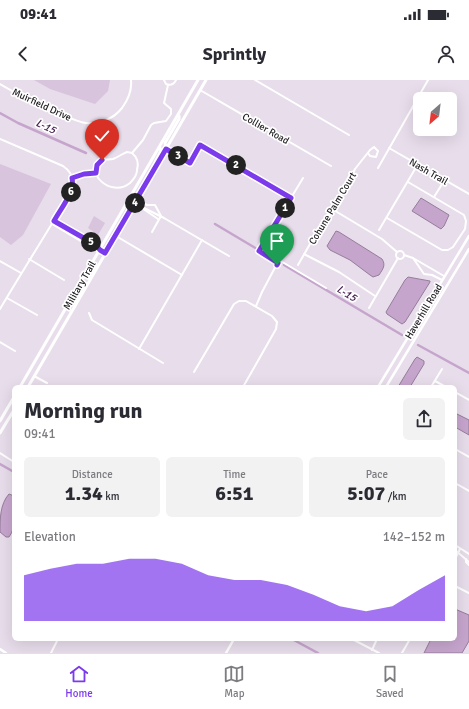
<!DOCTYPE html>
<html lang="en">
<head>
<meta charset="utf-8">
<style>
  :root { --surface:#fff; --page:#f2f2f3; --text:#2b2b33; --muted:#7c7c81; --line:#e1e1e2; --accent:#7c3aed }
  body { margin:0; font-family:Signika,sans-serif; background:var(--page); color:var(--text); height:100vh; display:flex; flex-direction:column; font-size:15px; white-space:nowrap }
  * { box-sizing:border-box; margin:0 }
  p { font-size:13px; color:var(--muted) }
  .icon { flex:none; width:22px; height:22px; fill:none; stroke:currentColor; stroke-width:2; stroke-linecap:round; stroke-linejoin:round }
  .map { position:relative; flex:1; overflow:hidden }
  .sheet { position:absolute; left:12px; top:305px; width:445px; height:256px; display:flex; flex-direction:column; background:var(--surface); border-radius:6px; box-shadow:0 4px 16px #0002 }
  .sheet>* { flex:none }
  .needle { width:26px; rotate:208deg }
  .buttons { position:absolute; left:413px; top:12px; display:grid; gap:8px }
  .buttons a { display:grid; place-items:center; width:44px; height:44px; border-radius:6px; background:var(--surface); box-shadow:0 4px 16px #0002; font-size:20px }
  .pin { position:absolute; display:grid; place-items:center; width:34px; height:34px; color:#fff; margin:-41px -17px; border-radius:50% 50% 50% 0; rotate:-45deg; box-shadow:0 0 4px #0007 }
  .pin .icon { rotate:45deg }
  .km { position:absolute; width:20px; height:20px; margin:-10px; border-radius:50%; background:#222; color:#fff; font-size:11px; line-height:20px; text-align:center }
  .round { display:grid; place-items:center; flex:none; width:42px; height:42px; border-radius:6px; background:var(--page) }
  .head { display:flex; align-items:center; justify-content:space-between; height:68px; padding:0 12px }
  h1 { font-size:22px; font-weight:700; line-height:30px }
  .figures { display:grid; grid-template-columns:repeat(3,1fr); gap:6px; height:68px; padding:4px 12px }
  .figures div { display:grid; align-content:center; border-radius:6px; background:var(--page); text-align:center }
  .figures b { font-size:20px; font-weight:700 }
  .figures small { font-size:11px; font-weight:400 }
  .figures p { font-size:11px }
  .chart { height:112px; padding:8px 12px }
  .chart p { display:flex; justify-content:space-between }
  .chart svg { width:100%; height:72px; margin-top:4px; fill:var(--accent); opacity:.7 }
  .status { display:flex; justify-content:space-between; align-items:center; height:28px; padding:0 20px; background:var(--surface); direction:ltr }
  .status svg { height:11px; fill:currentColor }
  header { display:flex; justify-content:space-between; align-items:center; height:52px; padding:0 12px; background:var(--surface); font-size:18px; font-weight:700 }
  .tab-bar { display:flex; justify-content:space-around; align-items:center; height:56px; border-top:1px solid var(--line); background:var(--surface); font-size:11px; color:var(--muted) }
  .tab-bar a { display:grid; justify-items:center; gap:2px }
  .tab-bar .on { color:var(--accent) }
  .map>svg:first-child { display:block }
</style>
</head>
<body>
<div class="status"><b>09:41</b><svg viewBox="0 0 49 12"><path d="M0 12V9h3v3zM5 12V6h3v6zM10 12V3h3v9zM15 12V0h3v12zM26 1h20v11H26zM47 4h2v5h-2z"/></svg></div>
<header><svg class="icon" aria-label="back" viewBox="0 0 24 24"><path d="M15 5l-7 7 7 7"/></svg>Sprintly<svg class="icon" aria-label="person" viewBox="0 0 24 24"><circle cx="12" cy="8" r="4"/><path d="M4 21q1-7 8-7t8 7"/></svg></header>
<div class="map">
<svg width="469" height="573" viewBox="0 0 469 573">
  <rect width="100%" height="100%" fill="#e8ddeb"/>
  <g fill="#d8c4dd">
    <polygon points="34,0 110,0 108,11 95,24 50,9"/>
    <polygon points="0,84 51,104 23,155 11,165 0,157"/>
    <polygon points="94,136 105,143 98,155 88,148"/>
  </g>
  <g fill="#c6a5cd" stroke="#957d9b">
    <polygon points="421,118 449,135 444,146 441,149 412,131"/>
    <path d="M336,151l3,1 43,27c4,6 1,10 -3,16l-6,2 -3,-2 -20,-15 -20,-10 -3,-4z"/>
    <polygon points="408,197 430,201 430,202 405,242 402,244 387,234 386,232 405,200"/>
    <polygon points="417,277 424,281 424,284 410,307 398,307 415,279"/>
    <polygon points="455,333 469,340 469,355 455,347"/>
    <path d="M9,414l5,2c0,12 3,31 -5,41h-3l-6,-5c0,-13 0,-28 9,-38z"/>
    <polygon points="455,529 469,535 469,561 462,573 424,573 431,559 455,559"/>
  </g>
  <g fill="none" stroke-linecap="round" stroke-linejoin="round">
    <g stroke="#c6a5cd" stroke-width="2.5">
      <polyline points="0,33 18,43 86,73"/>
      <polyline points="215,144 257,169"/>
      <polyline points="284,185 402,255"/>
      <polyline points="418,265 469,293"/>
      <polyline points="0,384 14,392"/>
      <polyline points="292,559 318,573"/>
    </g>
    <g stroke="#fff" stroke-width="2">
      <path d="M164,0l2,4c5,2 8,0 10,-4"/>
      <polyline points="255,0 349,55"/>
      <path d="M0,4c20,12 41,22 63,31 8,3 15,7 23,8 14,1 27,-4 36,-15 6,-8 10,-18 9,-28"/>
      <polyline points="200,10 331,86"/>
      <path d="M0,59l63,27c9,6 12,15 8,26 -23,39 -48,78 -71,117"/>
      <polyline points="389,68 469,114"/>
      <polyline points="166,69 190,83 201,65 291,118"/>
      <path d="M127,72l5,1c5,4 7,10 5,17 0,5 -3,9 -7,13 -20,16 -47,-13 -29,-22 3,-2 8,-1 12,-2 5,-2 9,-5 14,-7z"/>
      <polyline points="132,73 143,60 151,45 154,43 166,41 171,34 171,29 164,23 168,5"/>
      <polyline points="378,88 428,0"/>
      <polyline points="72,98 84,94 96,93"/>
      <polyline points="434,117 444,101"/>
      <polyline points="137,121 139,123 141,122 147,125 155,125 161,136 152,152"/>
      <polyline points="139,123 139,126 158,139"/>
      <polyline points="144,128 164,138 229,176"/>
      <polyline points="332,129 382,159 397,172"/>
      <polyline points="387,138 442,170 448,170 453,167 465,149 466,141 464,135 408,102"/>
      <polyline points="54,141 97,165 99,169"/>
      <polyline points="52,144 94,169 105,173"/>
      <polyline points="379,150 415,89"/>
      <polyline points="116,156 182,195"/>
      <circle cx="400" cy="175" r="4"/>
      <polyline points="304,174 339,192 375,216"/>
      <polyline points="404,175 413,178"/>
      <polyline points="29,179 64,200"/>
      <polyline points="0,181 21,193"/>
      <polyline points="278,183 259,171 303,98"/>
      <polyline points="298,185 322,143 344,111 355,89 370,70 374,67 378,71 376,77 370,76 368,73"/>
      <polyline points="442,200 432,195 424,194 413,178 444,196"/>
      <polyline points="7,218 37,235"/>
      <polyline points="256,226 262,212 279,180 326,208"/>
      <polyline points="369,228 398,178"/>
      <polyline points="89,233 92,240 163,283"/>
      <polyline points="0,262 15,271"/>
      <polyline points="139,269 202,160"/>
      <polyline points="194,292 234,224 239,221 246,221 272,236 277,242 276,249 243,307"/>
      <polyline points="34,296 47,303"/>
      <polyline points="435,301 446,307"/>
      <polyline points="431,307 442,289"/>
      <polyline points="455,312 469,320"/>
      <polyline points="455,369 469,377"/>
      <polyline points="0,373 14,382"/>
      <polyline points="455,403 469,411"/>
      <polyline points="455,465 469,474"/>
      <polyline points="455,470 469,482"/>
      <polyline points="455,479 460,469"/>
      <polyline points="466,479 466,482 469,485"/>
      <polyline points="455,506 469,513"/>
      <polyline points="352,559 379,573"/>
      <polyline points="372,570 377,559"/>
      <polyline points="51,573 58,559"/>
      <polyline points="402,573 410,559"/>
    </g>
    <g stroke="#fff" stroke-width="2.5">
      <polyline points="378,307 469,156"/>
      <polyline points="386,307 469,169"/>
      <polyline points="0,569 6,573"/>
      <polyline points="226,573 234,559"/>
    </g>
    <g stroke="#fff" stroke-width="3">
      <polyline points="166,68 165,63 179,39 179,36"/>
      <polyline points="150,96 150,92 161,71 160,68"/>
      <polyline points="20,307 198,0"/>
      <polyline points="28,307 206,0"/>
      <polyline points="0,341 14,317"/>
      <polyline points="0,353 14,330"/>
    </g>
  </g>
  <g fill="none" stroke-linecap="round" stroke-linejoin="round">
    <g stroke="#fff" stroke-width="8">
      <path id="route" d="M102,80l-5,5 -1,8 -12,1 -12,4c3,14 -11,30 -18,43l42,24 4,5 5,3 61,-104 24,14 10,-18 91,53 -32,53 19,12 -1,2"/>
    </g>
    <use href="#route" stroke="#7c3aed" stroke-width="5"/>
  </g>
  <g text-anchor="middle" stroke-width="3.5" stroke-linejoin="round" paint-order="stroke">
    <g font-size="10" fill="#242025" stroke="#fff">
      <text transform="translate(42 24) rotate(25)" y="4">Muirfield Drive</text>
      <text transform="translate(266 48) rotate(30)" y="4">Collier Road</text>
      <text transform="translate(429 91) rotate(30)" y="4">Nash Trail</text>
      <text transform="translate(332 128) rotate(-59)" y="4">Cohune Palm Court</text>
      <text transform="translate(79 205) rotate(-60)" y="4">Military Trail</text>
      <text transform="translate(423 231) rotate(-59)" y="4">Haverhill Road</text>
    </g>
    <g font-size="11" font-style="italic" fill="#441b4d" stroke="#fff">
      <text transform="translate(46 46) rotate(25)" y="4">L-15</text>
      <text transform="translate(347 213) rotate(31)" y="4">L-15</text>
    </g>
  </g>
</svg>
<div class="buttons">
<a><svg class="needle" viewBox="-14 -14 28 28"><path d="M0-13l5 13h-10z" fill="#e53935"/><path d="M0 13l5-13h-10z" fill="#7c7c81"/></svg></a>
</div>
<div class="pin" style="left:277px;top:185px;background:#1e9e55"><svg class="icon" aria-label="arrive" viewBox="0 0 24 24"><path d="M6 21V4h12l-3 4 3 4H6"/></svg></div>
<div class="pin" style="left:102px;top:80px;background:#d93025"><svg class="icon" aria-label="check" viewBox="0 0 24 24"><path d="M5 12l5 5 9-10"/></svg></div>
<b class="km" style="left:285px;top:128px">1</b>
<b class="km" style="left:236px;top:85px">2</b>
<b class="km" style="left:178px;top:76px">3</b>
<b class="km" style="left:135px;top:123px">4</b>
<b class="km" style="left:91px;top:162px">5</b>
<b class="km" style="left:71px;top:112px">6</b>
<section class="sheet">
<div class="head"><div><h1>Morning run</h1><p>09:41</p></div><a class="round"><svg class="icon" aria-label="share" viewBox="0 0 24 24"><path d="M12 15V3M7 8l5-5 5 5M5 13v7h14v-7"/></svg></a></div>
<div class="figures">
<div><p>Distance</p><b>1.34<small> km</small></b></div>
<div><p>Time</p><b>6:51</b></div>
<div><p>Pace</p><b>5:07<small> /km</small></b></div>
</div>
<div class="chart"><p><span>Elevation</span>142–152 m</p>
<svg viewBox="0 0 160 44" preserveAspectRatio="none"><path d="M0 44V16L10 12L20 9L30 9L40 6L50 6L60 9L70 16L80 19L90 19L100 22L110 28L120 35L130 38L140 35L150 25L160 16V44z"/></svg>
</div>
</section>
</div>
<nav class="tab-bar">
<a class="on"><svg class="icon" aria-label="home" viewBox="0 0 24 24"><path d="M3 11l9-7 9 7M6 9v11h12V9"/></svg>Home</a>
<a><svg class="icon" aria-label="map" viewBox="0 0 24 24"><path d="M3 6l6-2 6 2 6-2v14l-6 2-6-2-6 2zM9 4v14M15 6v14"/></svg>Map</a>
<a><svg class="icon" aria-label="saved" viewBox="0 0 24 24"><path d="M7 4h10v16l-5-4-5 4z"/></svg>Saved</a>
</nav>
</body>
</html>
